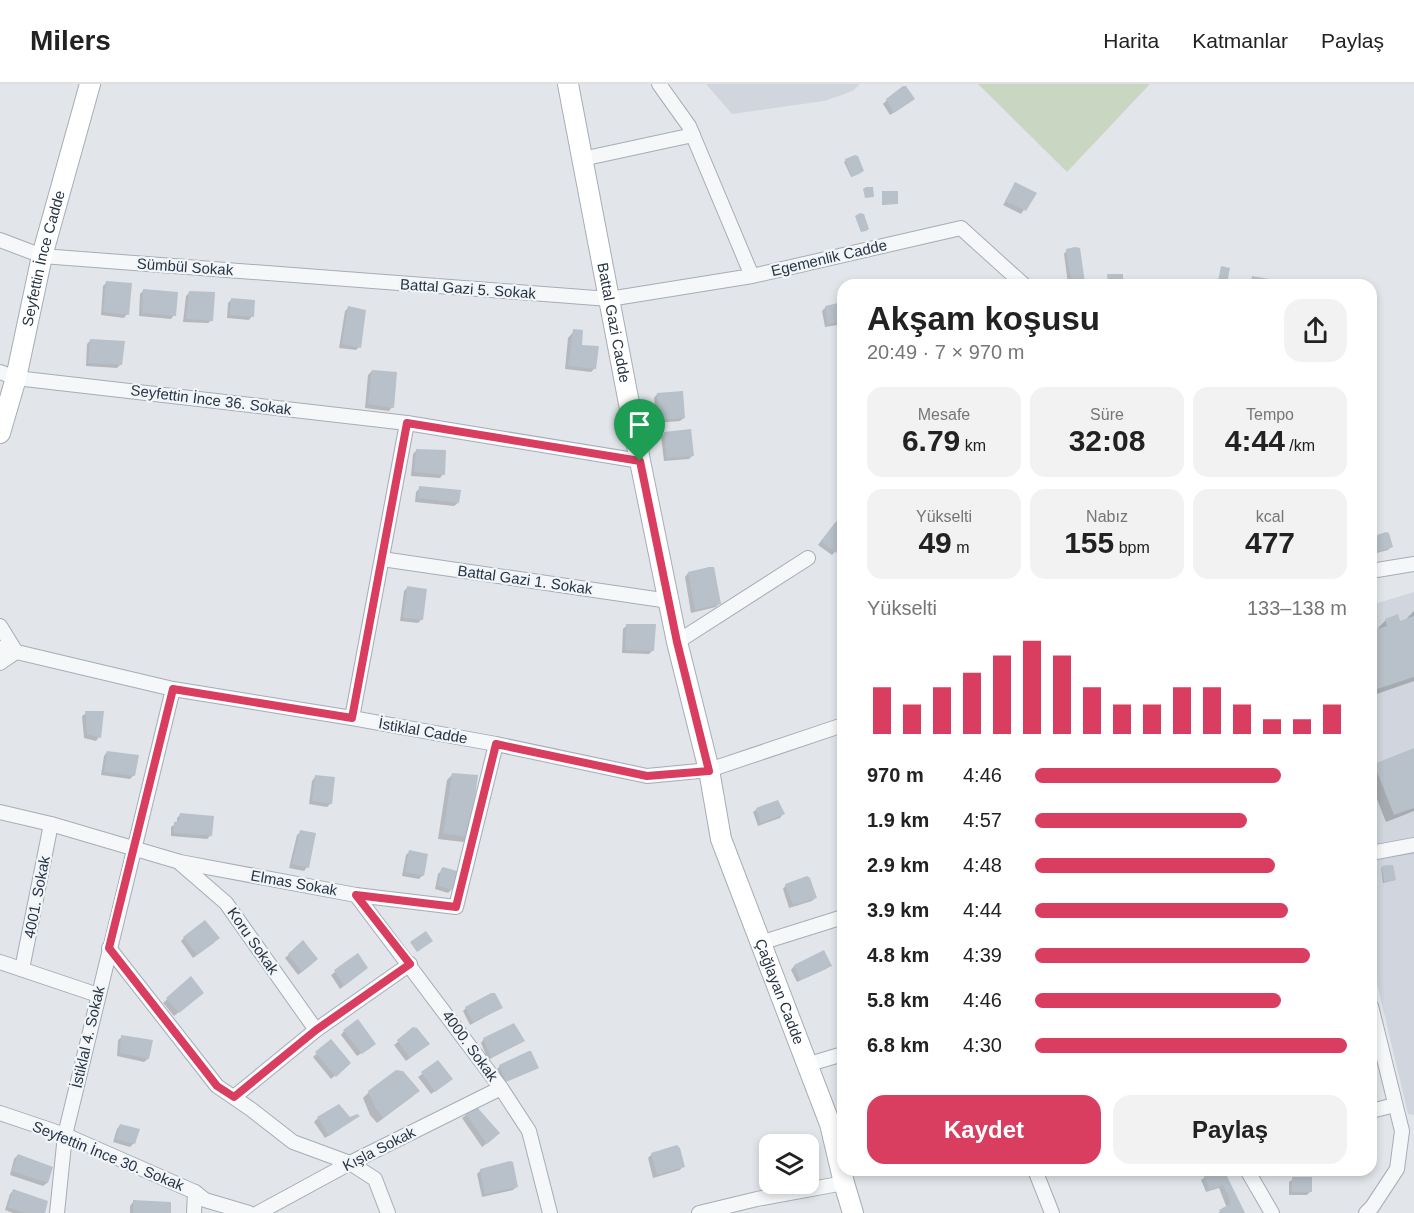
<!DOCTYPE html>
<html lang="tr">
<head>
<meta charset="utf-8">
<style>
  :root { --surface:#fff; --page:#f2f2f2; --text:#222; --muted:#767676; --line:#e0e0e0; --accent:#d93e60 }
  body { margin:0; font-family:Arial,sans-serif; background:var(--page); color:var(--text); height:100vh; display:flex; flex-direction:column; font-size:22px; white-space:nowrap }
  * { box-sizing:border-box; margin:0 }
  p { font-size:20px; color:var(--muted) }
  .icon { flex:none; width:33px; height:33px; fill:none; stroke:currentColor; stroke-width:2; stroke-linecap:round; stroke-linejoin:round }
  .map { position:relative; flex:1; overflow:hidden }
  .side { position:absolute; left:837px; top:195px; width:540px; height:897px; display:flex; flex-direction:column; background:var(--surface); border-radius:18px; box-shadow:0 3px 9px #0003 }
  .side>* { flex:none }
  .fabs { position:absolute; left:759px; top:1050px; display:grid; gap:12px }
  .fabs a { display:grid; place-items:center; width:60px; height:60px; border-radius:12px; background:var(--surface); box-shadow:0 3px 9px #0003; font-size:30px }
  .pin { position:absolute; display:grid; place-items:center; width:51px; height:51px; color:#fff; margin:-62px -26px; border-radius:50% 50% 50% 0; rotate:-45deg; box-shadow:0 0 6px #0007 }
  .pin .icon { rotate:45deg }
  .round { display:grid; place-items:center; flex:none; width:63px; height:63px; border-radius:18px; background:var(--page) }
  .headline { display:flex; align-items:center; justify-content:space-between; height:102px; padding:0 30px }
  h1 { font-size:33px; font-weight:800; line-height:45px }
  .metrics { display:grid; grid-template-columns:repeat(3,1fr); gap:9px; height:102px; padding:6px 30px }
  .metrics div { display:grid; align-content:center; border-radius:15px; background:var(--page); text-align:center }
  .metrics b { font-size:30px; font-weight:800 }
  .metrics small { font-size:16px; font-weight:400 }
  .metrics p { font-size:16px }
  .chart { height:168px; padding:12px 30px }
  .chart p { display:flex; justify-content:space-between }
  .chart svg { width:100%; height:108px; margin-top:6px; stroke:var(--accent); stroke-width:6 }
  .cta { display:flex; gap:12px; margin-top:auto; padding:12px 30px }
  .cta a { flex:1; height:69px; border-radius:18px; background:var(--accent); color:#fff; font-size:24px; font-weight:800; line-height:69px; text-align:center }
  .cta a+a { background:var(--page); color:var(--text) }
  ul { padding:0 30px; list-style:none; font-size:20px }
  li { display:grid; grid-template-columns:96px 72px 1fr; align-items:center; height:45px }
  li i { height:15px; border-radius:8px; background:var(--accent) }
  header { display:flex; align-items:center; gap:36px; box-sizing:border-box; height:84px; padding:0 30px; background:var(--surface); border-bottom:2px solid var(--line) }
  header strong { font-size:28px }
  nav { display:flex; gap:33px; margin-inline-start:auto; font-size:21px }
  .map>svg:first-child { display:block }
</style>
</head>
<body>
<header>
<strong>Milers</strong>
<nav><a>Harita</a><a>Katmanlar</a><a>Paylaş</a></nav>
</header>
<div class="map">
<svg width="1414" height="1129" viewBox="0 0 1414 1129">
  <rect width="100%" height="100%" fill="#e2e6eb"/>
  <g fill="#d0d5de">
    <polygon points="706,0 860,0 853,7 824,17 732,30"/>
    <polygon points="1414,508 1414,1031 1408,1030 1371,874 1371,521"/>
  </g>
  <polygon fill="#c9d6c2" points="978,0 1150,0 1067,88"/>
  <g fill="#0003">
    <polygon points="887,16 910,18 890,31 883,20"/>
    <polygon points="846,76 861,89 851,93 844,78"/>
    <polygon points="1016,100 1035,109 1021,130 1003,121"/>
    <polygon points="883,108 897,120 882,121"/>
    <polygon points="1067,166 1084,198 1081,201 1068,200 1064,170"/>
    <polygon points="106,199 127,230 124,234 101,231 103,202"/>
    <polygon points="144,206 174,231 171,235 139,232 140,210"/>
    <polygon points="189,209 212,236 208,239 183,238 186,212"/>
    <polygon points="231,216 252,232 249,236 227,234 228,219"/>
    <polygon points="843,220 843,240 825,243 822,227 826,223"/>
    <polygon points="348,224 359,263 356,266 339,264 345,227"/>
    <polygon points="574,247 580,262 595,284 591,288 565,285 568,254"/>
    <polygon points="91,256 120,281 117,284 86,282 87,260"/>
    <polygon points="372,287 392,323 389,327 365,324 368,291"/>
    <polygon points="657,310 684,334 680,337 656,339 654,314"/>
    <polygon points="665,349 692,372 689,375 664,377 661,353"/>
    <polygon points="417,366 443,390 440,394 411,392 413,370"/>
    <polygon points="420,404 458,419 454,422 415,418 416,408"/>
    <polygon points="843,438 843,458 832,471 818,461 835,439"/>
    <polygon points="1372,454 1392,462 1388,466 1373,470 1371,465"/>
    <polygon points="688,489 719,519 716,523 691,529 685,493"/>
    <polygon points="407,504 422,535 418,539 400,537 404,507"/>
    <polygon points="1414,527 1414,597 1371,612 1371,549 1379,546 1378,544 1386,536 1399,539 1408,536 1407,534"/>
    <polygon points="627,541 653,566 649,570 622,569 623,545"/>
    <polygon points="86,629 99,653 96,657 84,654 82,632"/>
    <polygon points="1414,666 1414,727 1386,738 1371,700 1371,685 1375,681"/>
    <polygon points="107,668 134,691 130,695 101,691 104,672"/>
    <polygon points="453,690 469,752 463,758 438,755 447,696"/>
    <polygon points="315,693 331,719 327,723 309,720 312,697"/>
    <polygon points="757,725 783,730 780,734 758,742 753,728"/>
    <polygon points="181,730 210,752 207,755 171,752 171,743 177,739 177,734"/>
    <polygon points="301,748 307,783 304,787 289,784 297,751"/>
    <polygon points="410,767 423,791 419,795 402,792 406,771"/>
    <polygon points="1381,784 1395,796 1383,799"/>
    <polygon points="442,786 452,805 448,809 435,805 438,790"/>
    <polygon points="786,801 815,814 812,817 789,824 783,805"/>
    <polygon points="184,854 215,858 193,874 181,857"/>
    <polygon points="303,858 313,879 298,891 285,874"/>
    <polygon points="358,871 363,887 340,905 331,891"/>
    <polygon points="794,882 830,882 826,885 797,898 791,886"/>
    <polygon points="191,894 199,912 174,932 163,919"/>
    <polygon points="466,924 501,924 470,941 463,927"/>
    <polygon points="414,945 424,963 406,977 394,961"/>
    <polygon points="344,947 371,963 357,972 341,951"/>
    <polygon points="122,953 148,975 144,978 117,972 118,956"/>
    <polygon points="484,955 523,957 488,976 481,959"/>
    <polygon points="331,957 349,979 331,995 313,973"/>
    <polygon points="438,978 448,998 431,1010 418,993"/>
    <polygon points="500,982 537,984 502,998 496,986"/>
    <polygon points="369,1008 413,1012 377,1039 370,1031 363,1014"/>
    <polygon points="475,1024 495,1053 482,1063 462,1034"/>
    <polygon points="318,1034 349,1034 354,1035 325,1054 314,1038"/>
    <polygon points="120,1041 138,1046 133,1060 130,1063 113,1058 117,1045"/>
    <polygon points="676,1063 683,1082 680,1086 653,1094 648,1074 651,1071"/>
    <polygon points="18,1071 51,1083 47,1099 43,1102 10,1091 14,1075"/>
    <polygon points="481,1086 516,1103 513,1106 482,1113 477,1090"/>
    <polygon points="1217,1086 1222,1086 1244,1129 1218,1129 1227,1124 1219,1104 1206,1108 1201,1096"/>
    <polygon points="1293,1095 1311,1107 1307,1111 1289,1111 1289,1098"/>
    <polygon points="13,1107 43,1129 13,1129 5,1126 10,1110"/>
    <polygon points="133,1118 169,1129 130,1129 130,1122"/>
  </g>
  <g fill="#b8c0ca">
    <polygon points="903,2 906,2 915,15 894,29 886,15"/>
    <polygon points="855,71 858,72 864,87 852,93 845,75"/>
    <polygon points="1015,98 1037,109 1026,127 1005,117"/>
    <polygon points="866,103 873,103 874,113 865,114 863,105"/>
    <rect x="882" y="107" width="16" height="13"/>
    <polygon points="860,129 864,130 869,145 866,147 861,148 859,143 855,132"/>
    <polygon points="1075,163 1080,164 1085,199 1074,201 1071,196 1066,165"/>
    <polygon points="1221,182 1230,184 1227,199 1218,197"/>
    <polygon points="1107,190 1123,190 1123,201 1108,201"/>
    <polygon points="1252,192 1269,195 1268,201 1251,201"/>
    <polygon points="106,197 132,199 129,231 103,228"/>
    <polygon points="143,205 178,208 176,232 142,229"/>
    <polygon points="189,207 215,208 213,237 186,235"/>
    <polygon points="231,214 255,216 254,233 230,231"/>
    <polygon points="843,218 843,238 828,240 825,222"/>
    <polygon points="348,222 366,226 361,264 342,260"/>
    <polygon points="573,245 583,246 582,261 599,262 596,285 568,282"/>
    <polygon points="90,255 125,257 122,281 88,279"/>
    <polygon points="372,286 397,288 394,324 368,320"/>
    <polygon points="683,307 685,334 659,336 657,309"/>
    <polygon points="691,345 694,372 667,374 664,348"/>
    <polygon points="416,365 446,366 445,391 414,388"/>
    <polygon points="419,402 461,406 459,419 418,414"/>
    <polygon points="839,434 843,437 843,460 836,469 821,457"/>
    <polygon points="1386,448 1389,449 1393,463 1377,468 1371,453"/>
    <polygon points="709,483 714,483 721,520 695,526 688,488"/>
    <polygon points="407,502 427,505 423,536 403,534"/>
    <polygon points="1398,530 1400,537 1414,532 1414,593 1374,606 1371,595 1375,592 1371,581 1371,547 1387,542 1385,535"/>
    <polygon points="626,540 656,540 654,567 625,566"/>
    <polygon points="85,627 104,627 101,654 87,650"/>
    <polygon points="1414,664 1414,724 1394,731 1374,680"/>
    <polygon points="107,667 139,671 135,692 104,688"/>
    <polygon points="452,689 478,691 470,753 443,750"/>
    <polygon points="315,691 335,693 332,720 312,717"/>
    <polygon points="778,716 785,730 761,739 756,724"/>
    <polygon points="180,729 214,732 212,752 174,749 174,738 179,737"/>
    <polygon points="300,746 316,749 309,784 292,780"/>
    <polygon points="409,766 428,770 424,792 405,788"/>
    <polygon points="1386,781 1393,781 1396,796 1384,798 1381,783"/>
    <polygon points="443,783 457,787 453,806 438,802 441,785"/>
    <polygon points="807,792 810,794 817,814 793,821 785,800"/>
    <polygon points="205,836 220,854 197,871 183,853"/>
    <polygon points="426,847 433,857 417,868 410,858"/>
    <polygon points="303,856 318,875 302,888 288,870"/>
    <polygon points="824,866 832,882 800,896 794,881"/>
    <polygon points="358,869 368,884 344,902 334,886"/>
    <polygon points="191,892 204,909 179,929 166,914"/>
    <polygon points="491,909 495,909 503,924 473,938 465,923"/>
    <polygon points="358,935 376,960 362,970 343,946"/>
    <polygon points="514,939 525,957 491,974 483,954"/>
    <polygon points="413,943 417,944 430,960 410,974 397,956"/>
    <polygon points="121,951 153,956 149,975 120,969"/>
    <polygon points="331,955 351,979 336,993 315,968"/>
    <polygon points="529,967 531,967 539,984 506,998 499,981"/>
    <polygon points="438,976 453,995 435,1008 421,988"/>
    <polygon points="396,986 403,987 420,1007 383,1034 376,1025 368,1007"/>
    <polygon points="339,1020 350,1033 357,1030 360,1032 329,1052 317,1033"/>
    <polygon points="476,1022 500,1049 487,1060 465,1029"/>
    <polygon points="120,1040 140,1045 135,1060 116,1055"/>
    <polygon points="677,1061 680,1064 685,1083 657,1091 651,1069"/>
    <polygon points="18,1070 53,1083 48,1099 12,1087"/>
    <polygon points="510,1077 513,1078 518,1103 485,1110 480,1085"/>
    <polygon points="1214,1086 1224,1086 1245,1129 1221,1129 1219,1126 1230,1120 1229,1113 1223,1101 1210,1106 1203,1091"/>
    <rect x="1292" y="1093" width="20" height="15"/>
    <polygon points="13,1105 48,1117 45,1129 25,1129 8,1123"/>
    <polygon points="133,1116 171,1118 171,1129 133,1129"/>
  </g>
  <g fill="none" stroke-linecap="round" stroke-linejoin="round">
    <g stroke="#a6adb6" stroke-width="16">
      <g id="street">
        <polyline points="659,0 689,42 752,192 961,144 1024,201"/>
        <polyline points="582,75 693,51"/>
        <polyline points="0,156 42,172 609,215 752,192"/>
        <polyline points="0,288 16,294 407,339 640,377"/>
        <polyline points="382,475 669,517"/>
        <polyline points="1371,487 1414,480"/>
        <polyline points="0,542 16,568 0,579"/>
        <polyline points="677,558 808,474"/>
        <polyline points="0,564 173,605 352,634 496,660 647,692 709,686 843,641"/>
        <polyline points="352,634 407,339"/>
        <polyline points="0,728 51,740 180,778 356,811 456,823 496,660"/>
        <polyline points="1371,769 1414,761"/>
        <polyline points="181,780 226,819 316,946"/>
        <polyline points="356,811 501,1004 529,1047 550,1129"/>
        <polyline points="760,859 843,833"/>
        <polyline points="109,864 217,1002 252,1026 293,1058 350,1079 375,1095 388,1129"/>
        <polyline points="0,878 98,911"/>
        <polyline points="22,885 51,740"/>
        <polyline points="806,981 843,970"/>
        <polyline points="234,1013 316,946 410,880"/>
        <polyline points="1371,1027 1395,1021"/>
        <polyline points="0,1029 65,1051 195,1108 205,1116 249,1129"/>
        <polyline points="1035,1086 1052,1129"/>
        <polyline points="1247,1086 1272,1129"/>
        <polyline points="57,1129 65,1051 173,605"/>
        <polyline points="194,1129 195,1108"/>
        <polyline points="258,1129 350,1079 501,1004"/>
        <polyline points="699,1129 757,1115 844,1099"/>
        <polyline points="1366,1129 1372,1123 1397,1085 1402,1047 1371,922"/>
      </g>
    </g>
    <g stroke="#a6adb6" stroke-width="22">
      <g id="secondary">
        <path id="s1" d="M568,0l72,377 37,181 32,128 12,69 109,285 14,59 9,30"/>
        <path id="s2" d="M0,349l16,-55 26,-122 48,-172"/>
      </g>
    </g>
    <use href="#street" stroke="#f5f7f9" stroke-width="14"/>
    <use href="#secondary" stroke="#fff" stroke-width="20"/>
  </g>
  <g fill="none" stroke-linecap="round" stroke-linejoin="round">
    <g stroke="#fff" stroke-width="12">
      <polygon id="route" points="407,339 640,377 677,558 709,687 647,692 496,660 456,823 356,811 410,880 316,946 234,1013 217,1002 109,864 173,605 352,634"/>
    </g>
    <use href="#route" stroke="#d93e60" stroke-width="8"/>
  </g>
  <g text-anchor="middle" stroke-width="4.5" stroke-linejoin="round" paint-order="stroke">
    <g font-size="15" fill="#283545" stroke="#f2f5f8">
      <text dy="5" stroke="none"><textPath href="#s2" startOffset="180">Seyfettin İnce Cadde</textPath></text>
      <text transform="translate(829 174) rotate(-13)" y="5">Egemenlik Cadde</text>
      <text transform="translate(185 183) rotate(4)" y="5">Sümbül Sokak</text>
      <text transform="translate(468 205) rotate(4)" y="5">Battal Gazi 5. Sokak</text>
      <text dy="5" stroke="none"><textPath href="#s1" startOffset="243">Battal Gazi Cadde</textPath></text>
      <text transform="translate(211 316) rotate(7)" y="5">Seyfettin İnce 36. Sokak</text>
      <text transform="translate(525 496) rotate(8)" y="5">Battal Gazi 1. Sokak</text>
      <text transform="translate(423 647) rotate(10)" y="5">İstiklal Cadde</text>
      <text transform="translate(294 799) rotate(10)" y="5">Elmas Sokak</text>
      <text transform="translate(37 813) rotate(-79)" y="5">4001. Sokak</text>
      <text transform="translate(253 857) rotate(55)" y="5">Koru Sokak</text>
      <text dy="5" stroke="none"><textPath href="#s1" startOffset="934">Çağlayan Cadde</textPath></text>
      <text transform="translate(88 953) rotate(-77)" y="5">İstiklal 4. Sokak</text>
      <text transform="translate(470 962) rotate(54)" y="5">4000. Sokak</text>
      <text transform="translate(379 1065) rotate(-27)" y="5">Kışla Sokak</text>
      <text transform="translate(108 1072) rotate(22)" y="5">Seyfettin İnce 30. Sokak</text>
    </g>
  </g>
</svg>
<div class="fabs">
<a><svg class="icon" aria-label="layers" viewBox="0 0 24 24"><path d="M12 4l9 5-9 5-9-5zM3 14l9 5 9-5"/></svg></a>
</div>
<div class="pin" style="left:640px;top:377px;background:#1e9e55"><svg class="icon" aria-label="arrive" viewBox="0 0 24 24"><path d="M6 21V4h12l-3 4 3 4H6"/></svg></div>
<section class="side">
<div class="headline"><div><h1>Akşam koşusu</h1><p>20:49 · 7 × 970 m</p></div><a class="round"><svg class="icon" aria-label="share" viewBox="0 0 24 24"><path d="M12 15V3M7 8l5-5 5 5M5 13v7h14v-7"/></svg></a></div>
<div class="metrics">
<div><p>Mesafe</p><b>6.79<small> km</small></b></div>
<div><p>Süre</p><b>32:08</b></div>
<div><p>Tempo</p><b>4:44<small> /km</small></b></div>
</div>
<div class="metrics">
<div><p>Yükselti</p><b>49<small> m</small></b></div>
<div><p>Nabız</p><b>155<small> bpm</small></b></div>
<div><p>kcal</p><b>477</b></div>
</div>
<div class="chart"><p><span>Yükselti</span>133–138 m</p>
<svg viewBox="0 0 160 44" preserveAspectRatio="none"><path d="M5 44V25M15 44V32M25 44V25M35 44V19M45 44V12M55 44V6M65 44V12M75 44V25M85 44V32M95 44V32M105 44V25M115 44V25M125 44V32M135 44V38M145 44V38M155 44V32"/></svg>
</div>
<ul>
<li><b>970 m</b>4:46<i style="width:79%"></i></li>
<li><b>1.9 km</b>4:57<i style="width:68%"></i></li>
<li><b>2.9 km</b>4:48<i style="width:77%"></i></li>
<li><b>3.9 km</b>4:44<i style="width:81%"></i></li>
<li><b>4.8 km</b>4:39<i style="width:88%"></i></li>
<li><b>5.8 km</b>4:46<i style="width:79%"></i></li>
<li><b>6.8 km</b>4:30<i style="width:100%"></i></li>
</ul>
<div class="cta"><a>Kaydet</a><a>Paylaş</a></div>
</section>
</div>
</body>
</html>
